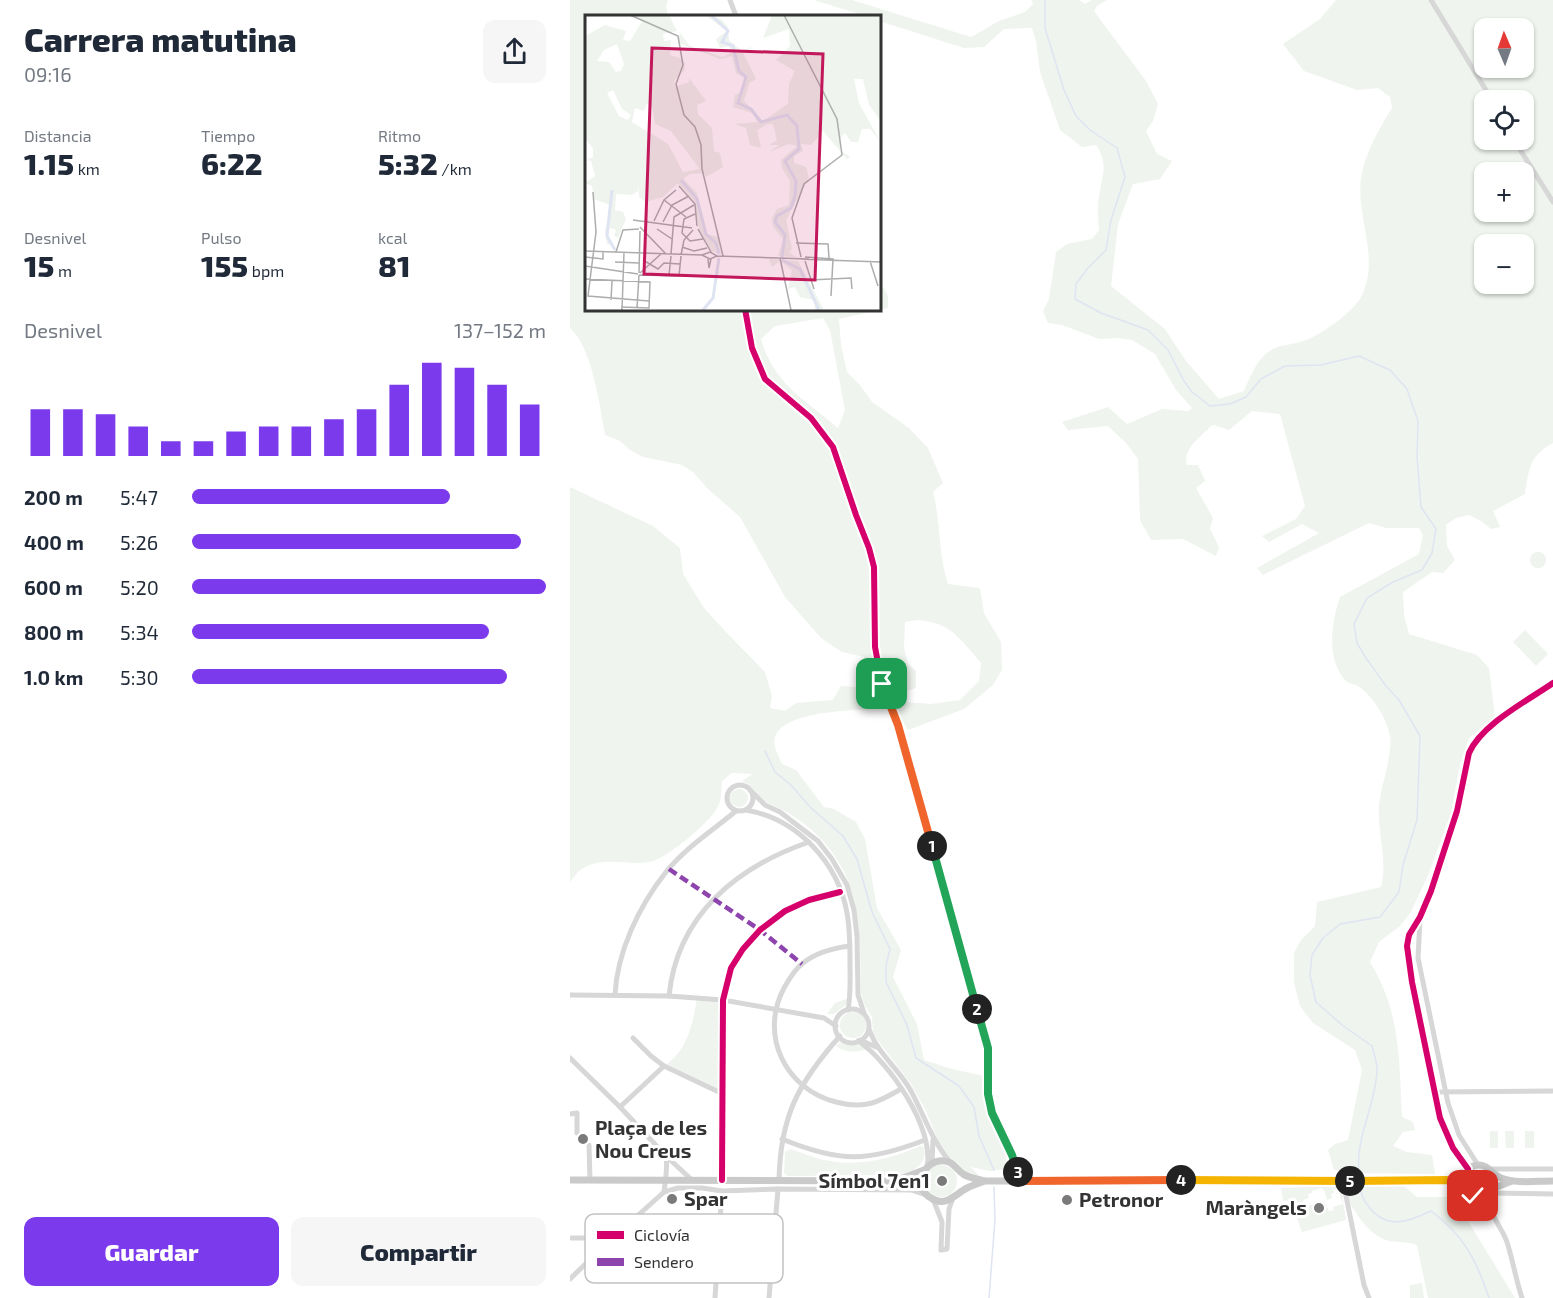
<!DOCTYPE html>
<html lang="es">
<head>
<meta charset="utf-8">
<style>
  :root { --surface:#fff; --page:#f6f6f7; --text:#1f2937; --muted:#747a83; --accent:#7c3aed }
  body { margin:0; font-family:"Exo 2",sans-serif; background:var(--page); color:var(--text); height:100vh; display:flex; flex-direction:column; font-size:22px; white-space:nowrap }
  * { box-sizing:border-box; margin:0 }
  p { font-size:20px; color:var(--muted) }
  .icon { flex:none; width:33px; height:33px; fill:none; stroke:currentColor; stroke-width:2; stroke-linecap:round; stroke-linejoin:round }
  .map { position:relative; flex:1; overflow:hidden }
  .sheet { display:flex; flex-direction:column; background:var(--surface); width:570px }
  .sheet>* { flex:none }
  .needle { width:39px; rotate:358deg }
  .buttons { position:absolute; left:904px; top:18px; display:grid; gap:12px }
  .buttons a { display:grid; place-items:center; width:60px; height:60px; border-radius:12px; background:var(--surface); box-shadow:0 2px 4px #0004; font-size:30px }
  .pin { position:absolute; display:grid; place-items:center; width:51px; height:51px; color:#fff; margin:-26px; border-radius:12px; box-shadow:0 3px 9px #0006 }
  .km { position:absolute; width:30px; height:30px; margin:-15px; border-radius:50%; background:#222; color:#fff; font-size:16px; line-height:30px; text-align:center }
  .round { display:grid; place-items:center; flex:none; width:63px; height:63px; border-radius:12px; background:var(--page) }
  .headline { display:flex; align-items:center; justify-content:space-between; height:102px; padding:0 24px }
  h1 { font-size:33px; font-weight:800; line-height:45px }
  .stats { display:grid; grid-template-columns:repeat(3,1fr); gap:9px; height:102px; padding:6px 24px }
  .stats div { display:grid; align-content:center }
  .stats b { font-size:30px; font-weight:800 }
  .stats small { font-size:16px; font-weight:400 }
  .stats p { font-size:16px }
  .chart { height:168px; padding:12px 24px }
  .chart p { display:flex; justify-content:space-between }
  .chart svg { width:100%; height:108px; margin-top:6px; stroke:var(--accent); stroke-width:6 }
  .action { display:flex; gap:12px; margin-top:auto; padding:12px 24px }
  .action a { flex:1; height:69px; border-radius:12px; background:var(--accent); color:#fff; font-size:24px; font-weight:800; line-height:69px; text-align:center }
  .action a+a { background:var(--page); color:var(--text) }
  ul { padding:0 24px; list-style:none; font-size:20px }
  li { display:grid; grid-template-columns:96px 72px 1fr; align-items:center; height:45px }
  li i { height:15px; border-radius:8px; background:var(--accent) }
  main { display:flex; flex:1; min-height:0 }
  .map>svg:first-child { display:block }
</style>
</head>
<body>
<main>
<section class="sheet">
<div class="headline"><div><h1>Carrera matutina</h1><p>09:16</p></div><a class="round"><svg class="icon" aria-label="share" viewBox="0 0 24 24"><path d="M12 15V3M7 8l5-5 5 5M5 13v7h14v-7"/></svg></a></div>
<div class="stats">
<div><p>Distancia</p><b>1.15<small> km</small></b></div>
<div><p>Tiempo</p><b>6:22</b></div>
<div><p>Ritmo</p><b>5:32<small> /km</small></b></div>
</div>
<div class="stats">
<div><p>Desnivel</p><b>15<small> m</small></b></div>
<div><p>Pulso</p><b>155<small> bpm</small></b></div>
<div><p>kcal</p><b>81</b></div>
</div>
<div class="chart"><p><span>Desnivel</span>137–152 m</p>
<svg viewBox="0 0 160 44" preserveAspectRatio="none"><path d="M5 44V25M15 44V25M25 44V27M35 44V32M45 44V38M55 44V38M65 44V34M75 44V32M85 44V32M95 44V29M105 44V25M115 44V15M125 44V6M135 44V8M145 44V15M155 44V23"/></svg>
</div>
<ul>
<li><b>200 m</b>5:47<i style="width:73%"></i></li>
<li><b>400 m</b>5:26<i style="width:93%"></i></li>
<li><b>600 m</b>5:20<i style="width:100%"></i></li>
<li><b>800 m</b>5:34<i style="width:84%"></i></li>
<li><b>1.0 km</b>5:30<i style="width:89%"></i></li>
</ul>
<div class="action"><a>Guardar</a><a>Compartir</a></div>
</section>
<div class="map">
<svg width="983" height="1298" viewBox="0 0 983 1298">
  <rect width="100%" height="100%" fill="#fff"/>
  <g fill="#eff4ee" fill-rule="evenodd">
    <path d="M0,0h98l-2,6 2,10h-82v293h293v-29l9,16v12l-49,11 2,26 6,27 13,13 12,17 37,26 19,20 15,35 -10,9c8,30 5,62 15,92l32,4 4,25 17,29 1,28 -9,15 -29,24 -56,21 -13,-22c-26,2 -111,0 -120,29 -3,9 4,19 7,27l14,6 28,37 10,2 22,13 9,17 12,69 24,42 -8,27 24,47 7,36 28,9 32,7 4,43 18,34 1,16 -17,2 -19,-4 9,10 -15,-4 -7,-10 -10,-7 -10,-15 -12,-30 -15,-27 -38,-50 -1,-17 -8,-13 -3,-11c-1,-72 1,-127 -62,-173 -10,-8 -22,-12 -33,-18 -9,-6 -13,-17 -24,-21l11,-7 -21,-1 -10,8c-1,7 0,17 -3,23 -5,16 -53,55 -69,58 -24,4 -51,-8 -72,10 -3,3 -5,7 -8,10v-395l83,39 27,22 3,26 21,34 22,24 39,40 7,24 -2,12 15,3 11,-8 37,-3 8,-14 30,2 -7,-31 -22,-5 -21,-14 -36,-41 -45,-80 -33,-29 -14,-16 -11,-7 -39,-8 -13,-7 -10,-9 -15,-6c-5,-29 -13,-88 -35,-107zM253,318l7,12 15,80 -7,18c-33,-29 -63,-42 -77,-89l14,-13zM347,620c34,2 43,19 64,43l-2,18 -19,19 -29,4 -25,-2 1,-11 9,-3v-17l-8,-7 -4,-17 1,-25z"/>
    <path d="M244,0h38l119,37 28,-16 26,-9 8,-8 -1,-4h47l6,4 7,-4h15l-10,6 -3,5 52,70 12,23 -5,17 -7,10 11,23 15,7 -12,18 -27,5 -15,40 -7,62 54,43 21,32 33,38 25,-8c6,-13 13,-33 27,-41 10,-6 24,-5 35,-10 16,-6 49,-29 56,-45 18,-38 -6,-77 -1,-117 4,-25 18,-49 31,-70l-2,-11 -12,-9 -21,2 -53,-19 -21,-27 37,-25 16,-19h217v443c-24,13 -24,26 -28,51l-32,17 7,16 -9,2 -10,-8 -12,-6 -13,3 -10,7 1,21 8,14 -12,13 -11,-1 -29,20 1,23 5,19 68,21 12,13 6,49 -26,21 -9,26 -9,49 -22,60 -18,39 -11,14 -21,16 -9,20c31,51 29,97 32,155l11,5 2,8 -12,2 -10,14 14,6 25,3 3,19 -84,-1 -17,-3 -6,-20 7,-6 13,-4 14,-70 -7,-20 -42,-27 -13,-17 -6,-23v-30l7,-13 14,-14 2,-24 64,-15c7,-28 -4,-54 -2,-82 2,-19 14,-52 11,-69 -3,-17 -17,-40 -32,-50 -4,-2 -9,-2 -12,-5 -21,-22 -14,-60 -6,-84l79,-43 4,-19 -4,-7h-33l-17,-5 -106,52 -6,-7 62,-35 -17,-9 -33,18 -7,-6 34,-17 9,-13 -25,-92 -28,-3 -23,19 -15,-5 -3,1c-10,11 -29,23 -24,39h11l7,16 -9,7 17,30 -3,11 9,18 -3,9 -33,-17 -32,1 -11,-20 -2,-61 -12,-16 -18,-17 -40,4 -6,-8 46,-15 19,17 35,-15 26,2 4,-3 -16,-18 -21,-36 -23,-14 -15,-2 -18,1 -37,-14 -14,-2 -5,-12 6,-12 7,-47 11,-8 25,-5 7,-9c-1,-12 -2,-22 0,-34 3,-20 10,-32 -3,-51l-14,2 -22,-17 -20,-58 -4,-31 -4,-13 -28,1 -20,18 -20,1 -85,-27v-5h-14zM915,28h39v40h-39zM915,100h39v40h-39zM915,172h39v40h-39zM915,244h39v40h-39z"/>
    <circle cx="968" cy="560" r="8"/>
    <polygon points="955,630 978,654 966,666 943,642"/>
    <circle cx="169" cy="798" r="9"/>
    <path d="M127,998l26,2v94l-59,-28c23,-14 29,-43 33,-68z"/>
    <polygon points="279,998 276,1005 264,1014 257,1014 265,1003"/>
    <circle cx="283" cy="1025" r="13"/>
    <path d="M271,1042c9,4 18,1 25,7 -10,4 -21,4 -30,-3z"/>
    <rect x="920" y="1131" width="8" height="17"/>
    <polygon points="935,1131 944,1131 944,1148 936,1148"/>
    <rect x="955" y="1131" width="9" height="17"/>
    <path d="M350,1146l4,1c4,16 -9,24 -22,28l-114,1 -4,-3 1,-21 5,-3c8,2 17,6 26,9 36,10 70,3 104,-12z"/>
    <circle cx="371" cy="1181" r="16"/>
    <path d="M768,1186l3,3 5,31 -44,12 -7,-19 -2,-13 -10,1 -2,-13zM751,1188l3,2 3,10 5,-2 -1,-4 3,-1 -1,-3 5,-1 5,15 -10,3 1,3 -5,1 -5,-10 -20,6 -1,-7 6,-2 -1,-4 4,-1v-2z"/>
    <path d="M796,1186h38l13,11h33l10,11 55,90h-87l-11,-53c-10,-4 -19,-2 -28,-4 -21,-6 -31,-26 -43,-43l6,-9z"/>
    <polygon points="852,1283 854,1298 840,1298 840,1285"/>
  </g>
  <g fill="none" stroke-linecap="round" stroke-linejoin="round">
    <g stroke="#dfe4f2" stroke-width="1.5">
      <path d="M475,0v28l19,62 12,26 14,14 27,18 8,29 -14,43 -5,30 -18,18 -12,16 -1,15 26,14 47,17 20,20 16,31 8,11 18,14 20,-2 16,-7 15,-18 24,-13 36,-1 38,-9 31,14 17,19 11,32 -1,36 4,50 15,22 -4,24 -10,17 -29,12 -26,16 -13,26 3,19 9,15 20,28 13,14 21,36 -3,84 -14,45 -4,27 -19,25 -40,7 -17,14 -11,17 -2,20 6,27 26,23 30,21c2,8 5,16 5,24 -1,35 -22,67 -18,102"/>
      <polyline points="195,751 205,772 221,785 240,807 273,836 287,859 302,912 320,949 316,965 316,982 337,1025 346,1058 389,1086 404,1107 409,1136 424,1170"/>
      <path d="M790,1185c1,10 3,14 9,22 18,23 39,15 62,4 32,23 46,50 58,87"/>
      <polyline points="419,1298 425,1219 424,1187"/>
    </g>
    <g stroke="#d7d7d7" stroke-width="5">
      <polyline points="160,0 166,16"/>
      <polyline points="861,0 922,100"/>
      <polyline points="944,140 983,202"/>
      <polyline points="175,309 182,348 195,379 241,418 263,447 286,515 299,548 304,567 305,647 312,684 328,725 418,1048 418,1094 422,1113 442,1155 451,1181"/>
      <circle cx="170" cy="798" r="13"/>
      <polyline points="181,791 195,805 210,812 248,841 262,859 277,885 284,910 287,936 288,995 294,1013"/>
      <path d="M176,810c51,9 92,52 101,103 3,16 3,33 3,50 0,16 1,31 -2,47"/>
      <polyline points="850,919 848,958 878,1103 889,1135 908,1165"/>
      <path d="M280,946c-17,2 -33,6 -47,17 -8,6 -14,16 -19,25 -25,47 1,101 52,114 11,3 25,4 36,1 10,-3 20,-9 29,-14"/>
      <polyline points="0,995 99,996 153,1000 254,1018 266,1026"/>
      <path d="M45,995c2,-43 24,-89 51,-123 19,-24 46,-41 70,-61"/>
      <path d="M99,996c8,-81 68,-129 140,-154"/>
      <circle cx="282" cy="1026" r="17"/>
      <path d="M299,1029c8,24 30,40 42,62 13,24 21,50 39,71"/>
      <polyline points="63,1038 81,1056 94,1066 153,1094"/>
      <polyline points="290,1040 306,1047"/>
      <path d="M288,1041c31,20 77,88 69,126"/>
      <polyline points="0,1058 50,1107 96,1156 123,1181"/>
      <polyline points="865,1092 983,1091"/>
      <polyline points="50,1107 94,1066"/>
      <polyline points="0,1114 7,1113 7,1133"/>
      <path d="M212,1139c58,24 86,23 143,1"/>
      <polyline points="19,1145 20,1180"/>
      <polyline points="362,1163 363,1140"/>
      <path d="M898,1169l-15,-21 -13,-30 -28,-136 -5,-36 2,-11 11,-18 11,-26 12,-37 14,-43 12,-58c13,-29 58,-52 84,-70"/>
      <polyline points="920,1169 983,1169"/>
      <polyline points="152,1180 153,1000 161,968 173,949 190,930 215,911 239,900 270,892"/>
      <path d="M209,1181c1,-64 19,-98 61,-145"/>
      <polyline points="775,1181 775,1191 794,1285 799,1298"/>
      <polyline points="94,1192 108,1188 132,1188 152,1191 208,1189 341,1190 356,1195"/>
      <polyline points="920,1193 983,1194"/>
      <path d="M919,1194c-2,19 12,31 18,48 6,19 9,38 15,56"/>
      <polyline points="363,1199 372,1222 371,1250 377,1249 379,1209 383,1198"/>
      <polyline points="0,1238 31,1238 58,1267 79,1271 90,1255 114,1231 204,1237"/>
      <path d="M0,1279l36,-35 58,-52c1,-9 4,-26 2,-34"/>
      <polyline points="145,1298 152,1191"/>
      <polyline points="199,1298 208,1189"/>
    </g>
    <g stroke="#cacaca" stroke-width="7">
      <polyline points="0,1180 326,1181 342,1184 353,1190"/>
      <polyline points="328,1180 354,1170"/>
      <polyline points="878,1180 889,1185 900,1195 910,1198 919,1194 924,1188 942,1181"/>
      <path d="M415,1181c-6,2 -12,4 -18,7 -12,6 -21,20 -36,10 -19,-11 -7,-40 14,-37 9,1 11,8 18,13 6,4 14,5 22,7l463,-1c14,-3 19,-14 29,-15 11,-1 15,9 24,13 16,6 35,3 52,3"/>
    </g>
    <polyline stroke="#8e44ad" stroke-width="4.5" stroke-dasharray="9 4.5" stroke-linecap="butt" points="99,869 190,930 232,964"/>
    <g stroke="#fff" stroke-width="10">
      <g id="cycleway">
        <polyline points="175,309 182,348 195,379 241,418 263,447 286,515 299,548 304,567 305,647 312,684 328,725 418,1048 418,1094 422,1113 442,1155 451,1181"/>
        <path d="M898,1169l-15,-21 -13,-30 -28,-136 -5,-36 2,-11 11,-18 11,-26 12,-37 14,-43 12,-58c13,-29 58,-52 84,-70"/>
        <polyline points="152,1180 153,1000 161,968 173,949 190,930 215,911 239,900 270,892"/>
      </g>
    </g>
    <use href="#cycleway" stroke="#d6006c" stroke-width="6"/>
  </g>
  <g fill="none" stroke-linecap="round" stroke-linejoin="round">
    <g stroke="#fff" stroke-width="12">
      <polyline id="split-1" points="312,684 328,725 362,846"/>
    </g>
    <g stroke="#fff" stroke-width="12">
      <polyline id="split-2" points="362,846 407,1009"/>
    </g>
    <g stroke="#fff" stroke-width="12">
      <polyline id="split-3" points="407,1009 418,1048 418,1094 422,1113 442,1155 448,1172"/>
    </g>
    <g stroke="#fff" stroke-width="12">
      <polyline id="split-4" points="448,1172 451,1181 611,1180"/>
    </g>
    <g stroke="#fff" stroke-width="12">
      <polyline id="split-5" points="611,1180 780,1181"/>
    </g>
    <g stroke="#fff" stroke-width="12">
      <polyline id="split-6" points="780,1181 878,1180 889,1185 903,1196"/>
    </g>
    <use href="#split-1" stroke="#f0652b" stroke-width="8"/>
    <use href="#split-2" stroke="#22a559" stroke-width="8"/>
    <use href="#split-3" stroke="#22a559" stroke-width="8"/>
    <use href="#split-4" stroke="#f0652b" stroke-width="8"/>
    <use href="#split-5" stroke="#f5b400" stroke-width="8"/>
    <use href="#split-6" stroke="#f5b400" stroke-width="8"/>
  </g>
  <g fill="#7a7a7a" stroke="#fff" stroke-width="2">
    <circle cx="13" cy="1139" r="6"/>
    <circle cx="372" cy="1181" r="6"/>
    <circle cx="102" cy="1199" r="6"/>
    <circle cx="497" cy="1200" r="6"/>
    <circle cx="749" cy="1208" r="6"/>
  </g>
  <g text-anchor="middle" stroke-width="6" stroke-linejoin="round" paint-order="stroke">
    <g font-size="20" font-weight="bold" fill="#333" stroke="#fff" text-anchor="start">
      <text x="25" y="1135">Plaça de les<tspan x="25" dy="23">Nou Creus</tspan></text>
      <text x="360" y="1188" text-anchor="end">Símbol 7en1</text>
      <text x="114" y="1206">Spar</text>
      <text x="509" y="1207">Petronor</text>
      <text x="737" y="1215" text-anchor="end">Maràngels</text>
    </g>
  </g>
  <g transform="translate(15 15)">
    <rect width="296" height="296" fill="#fff"/>
    <path d="M48,0h36l8,16 -14,3 1,7 7,-1 -1,15 14,5 1,10 -11,11 1,6 14,-5v-4l17,23 -9,4 1,9 14,14 2,23 6,2 3,14 -17,10 -2,-4 -14,1 -7,5 14,14 10,41 11,3 3,17 -10,-3 -12,-21 -4,-28 -17,-19 -15,14 -18,5 -6,-5 -1,-14v8l-6,4 -16,-1 -1,16 8,2 3,7 -8,19 -4,-2 2,-6 -8,-3 2,18 -3,-1 -2,-12 5,-27 -16,-6 -2,-13 -7,-3 10,-7 -4,-15 -5,-1 7,-3v-9l-8,-9v-103l20,-11 21,6 -3,9 7,1 12,-19zM32,29l7,20 -3,7 -5,1 -7,-10 -12,-1 7,-11zM28,75l9,19 9,6 -3,5 -9,-4 -12,-23zM62,88l6,6 2,15 16,7 29,38 -17,3 -15,-28 -36,-22 3,-14 9,3zM120,0l16,4 7,8 1,13 13,11 13,-6 -12,8 13,26 -7,4 -5,18 19,20 25,-17 1,-20 6,-13 -19,-11 14,-14 -1,-17 -26,9 9,-23h108v105l-11,-15 -6,-26h-9l5,24 21,38 -10,-12h-8l-4,13h-7l-6,-9 -5,5v12l10,7 -3,2 -24,-28 -12,14 -10,-1 2,7 -9,5v7l12,4 3,11 -23,42 6,29 -3,3 7,5 -18,-1 5,-17 -10,-12 -1,-9 5,-9 12,-4 1,-24 -8,-13 -1,-8 16,-14 -9,-2 -19,8 10,-7h-10l8,-5 -4,-16h-5l-11,6 4,18 -11,-3 -4,-17 -11,-4 23,-2 -6,-9 -19,-6 2,-12 8,-4 1,-13 -8,-5 -4,-17 -12,3 -42,-16 2,-10 10,13 32,11 9,-4 -2,-7 -9,2 -4,-9 11,-8zM184,244l29,2 26,49h-9l-1,-10 -14,-3 -5,-10 -7,2 4,-19 -12,-9 -8,6z" fill="#eff4ee" fill-rule="evenodd"/>
    <path fill="none" stroke="#dfe4f2" stroke-width="3" d="M126,0l17,16 -6,11 11,4 6,25 7,6 -8,26 13,6 10,13 26,-7 10,11 2,23 -14,12 11,20 -1,15 -4,12 -14,8 -2,6 10,13 -3,22M96,165l16,19 9,35 10,9 3,11M27,175l-5,46 8,14M197,245l18,9 19,41M118,295l10,-12 6,-40"/>
    <path fill="none" stroke="#adadad" stroke-width="1.5" d="M45,0l48,21 5,29 -7,19 8,31 11,12 6,18 1,24 21,87M199,0l53,104 5,36 -38,29 -12,34 9,39M94,171l16,18 2,22M8,177l3,40 -8,64 61,5M79,185l22,17M110,199l-11,5 -2,14 8,8 13,-2M48,205l59,8M69,206l10,-21 12,-10M78,207l9,-17 17,-9M55,212l26,27M72,214l15,10M113,214l13,23M211,228l32,1 1,14M97,232l12,4 13,-3M0,236l117,4 8,4 7,-3M31,237l7,-22 16,-1M86,239l3,-37 20,-12M96,240l3,-15 9,-10M117,240l8,-3 7,4 92,3M0,242l18,2v-7M220,242l28,2 -2,37M195,243l11,52M123,244l1,9 2,-9M213,244l83,3M58,245l15,9 6,-6 16,1M220,246l9,28M285,246l8,25M30,247l24,1M0,251l53,8M54,258l1,-42M55,258l21,-19M54,260l40,1 2,-20M84,260l2,-19M0,264l65,3 -1,26 -28,-1M225,265l41,-2 1,11M26,285l1,-19M52,293l2,-33M37,295l2,-58"/>
    <path fill="#c2185b" fill-opacity="0.15" stroke="#c2185b" stroke-width="3" d="M67,33l171,6 -8,226 -171,-6z"/>
    <rect width="296" height="296" fill="none" stroke="#333" stroke-width="3"/>
  </g>
  <rect x="15" y="1214" width="198" height="69" rx="9" fill="#fff" stroke="#c2c2c2" stroke-width="1.5"/>
  <rect x="27" y="1231" width="27" height="8" fill="#d6006c"/>
  <rect x="27" y="1258" width="27" height="8" fill="#8e44ad"/>
  <g font-size="16" fill="#333">
    <text x="64" y="1241">Ciclovía</text>
    <text x="64" y="1268">Sendero</text>
  </g>
</svg>
<div class="buttons">
<a><svg class="needle" viewBox="-14 -14 28 28"><path d="M0-13l5 13h-10z" fill="#e53935"/><path d="M0 13l5-13h-10z" fill="#747a83"/></svg></a>
<a><svg class="icon" aria-label="locate" viewBox="0 0 24 24"><circle cx="12" cy="12" r="6"/><path d="M12 2v4M12 18v4M2 12h4M18 12h4"/></svg></a>
<a>+</a>
<a>−</a>
</div>
<div class="pin" style="left:312px;top:684px;background:#1e9e55"><svg class="icon" aria-label="arrive" viewBox="0 0 24 24"><path d="M6 21V4h12l-3 4 3 4H6"/></svg></div>
<div class="pin" style="left:903px;top:1196px;background:#d93025"><svg class="icon" aria-label="check" viewBox="0 0 24 24"><path d="M5 12l5 5 9-10"/></svg></div>
<b class="km" style="left:362px;top:846px">1</b>
<b class="km" style="left:407px;top:1009px">2</b>
<b class="km" style="left:448px;top:1172px">3</b>
<b class="km" style="left:611px;top:1180px">4</b>
<b class="km" style="left:780px;top:1181px">5</b>
</div>
</main>
</body>
</html>
